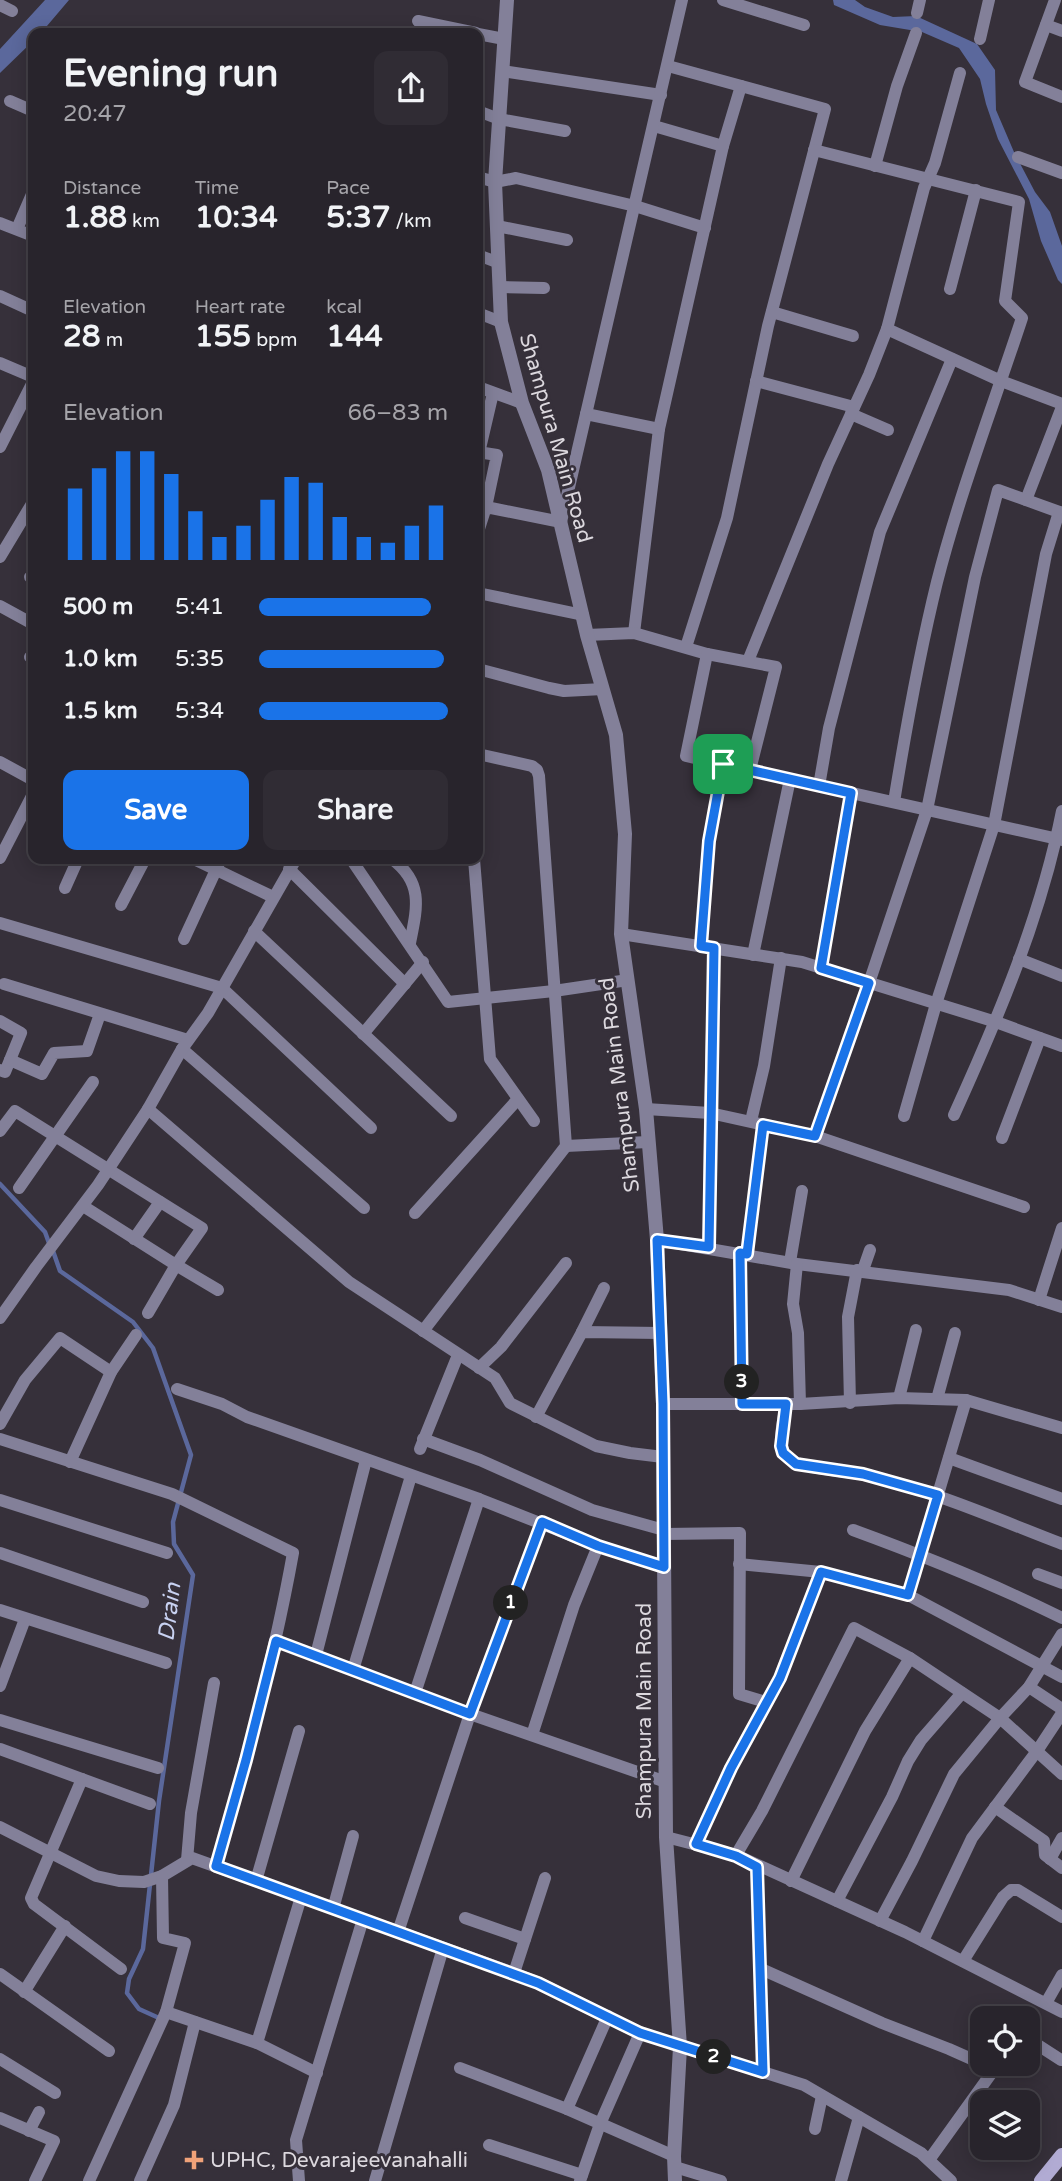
<!DOCTYPE html>
<html lang="en">
<head>
<meta charset="utf-8">
<style>
  :root { --surface:#28242c; --page:#302c34; --text:#f1f3f6; --muted:#a5a4a9; --line:#444148; --accent:#1a73e8 }
  body { margin:0; font-family:"Varela Round",sans-serif; background:var(--page); color:var(--text); height:100vh; display:flex; flex-direction:column; font-size:26px; white-space:nowrap }
  * { box-sizing:border-box; margin:0 }
  p { font-size:23px; color:var(--muted) }
  .icon { flex:none; width:38px; height:38px; fill:none; stroke:currentColor; stroke-width:2; stroke-linecap:round; stroke-linejoin:round }
  .map { position:relative; flex:1; overflow:hidden }
  .details { position:absolute; left:28px; top:28px; width:455px; height:836px; display:flex; flex-direction:column; background:var(--surface); border-radius:14px; box-shadow:0 4px 18px #0003,0 0 0 2px var(--line) }
  .details>* { flex:none }
  .tools { position:absolute; left:970px; top:2006px; display:grid; gap:14px }
  .tools a { display:grid; place-items:center; width:70px; height:70px; border-radius:14px; background:var(--surface); box-shadow:0 4px 18px #0003,0 0 0 2px var(--line); font-size:35px }
  .pin { position:absolute; display:grid; place-items:center; width:60px; height:60px; color:#fff; margin:-30px; border-radius:14px; box-shadow:0 4px 10px #0006 }
  .km { position:absolute; width:35px; height:35px; margin:-18px; border-radius:50%; background:#222; color:#fff; font-size:19px; line-height:35px; text-align:center }
  .round { display:grid; place-items:center; flex:none; width:74px; height:74px; border-radius:14px; background:var(--page) }
  .summary { display:flex; align-items:center; justify-content:space-between; height:119px; padding:0 35px }
  h1 { font-size:38px; font-weight:700; line-height:52px }
  .stats { display:grid; grid-template-columns:repeat(3,1fr); gap:10px; height:119px; padding:7px 35px }
  .stats div { display:grid; align-content:center }
  .stats b { font-size:30px; font-weight:700 }
  .stats small { font-size:19px; font-weight:400 }
  .stats p { font-size:19px }
  .chart { height:196px; padding:14px 35px }
  .chart p { display:flex; justify-content:space-between }
  .chart svg { width:100%; height:126px; margin-top:7px; stroke:var(--accent); stroke-width:6 }
  .button { display:flex; gap:14px; margin-top:auto; padding:14px 35px }
  .button a { flex:1; height:80px; border-radius:14px; background:var(--accent); color:#fff; font-size:28px; font-weight:700; line-height:80px; text-align:center }
  .button a+a { background:var(--page); color:var(--text) }
  ul { padding:0 35px; list-style:none; font-size:23px }
  li { display:grid; grid-template-columns:112px 84px 1fr; align-items:center; height:52px }
  li i { height:18px; border-radius:9px; background:var(--accent) }
  .map>svg:first-child { display:block }
</style>
</head>
<body>
<div class="map">
<svg width="1062" height="2181" viewBox="0 0 1062 2181">
  <rect width="100%" height="100%" fill="#36303a"/>
  <g fill="#5b689c">
    <polygon points="45,0 69,0 41,33 33,33 33,41 0,73 0,49"/>
    <polygon points="833,0 855,0 865,7 893,17 916,16 977,44 995,70 996,110 1014,152 1035,192 1050,212 1062,246 1062,284 1058,280 1041,241 1029,199 998,139 986,104 980,79 959,48 922,32 880,25 834,5"/>
  </g>
  <g fill="none" stroke-linecap="round" stroke-linejoin="round">
    <g stroke="#5b689c" stroke-width="4.5">
      <polyline points="0,1184 45,1232 49,1243"/>
      <polyline points="53,1251 60,1271 133,1322 153,1348 191,1455 173,1522 174,1544 193,1575 159,1801 143,1949 129,1979 127,1993 139,2009 159,2018"/>
    </g>
    <g stroke="#838099" stroke-width="12">
      <polyline points="723,0 804,25"/>
      <polyline points="1055,0 1025,82 1062,97"/>
      <polyline points="0,5 12,11"/>
      <polyline points="917,13 920,0"/>
      <polyline points="418,21 476,33"/>
      <polyline points="1046,25 1062,31"/>
      <polyline points="478,34 504,39"/>
      <polyline points="980,39 989,0"/>
      <polyline points="668,66 825,109 768,326 727,518 686,647"/>
      <polyline points="502,71 661,95"/>
      <polyline points="10,101 33,111"/>
      <polyline points="478,111 499,119 565,131"/>
      <polyline points="654,126 723,146"/>
      <path d="M814,150l205,52 -14,99 17,17c-29,88 -62,174 -85,264 -18,73 -31,146 -43,220"/>
      <polyline points="1018,157 1062,173"/>
      <polyline points="875,166 897,86 916,33"/>
      <polyline points="478,177 495,182 516,178 635,206 705,228"/>
      <polyline points="0,223 33,236"/>
      <polyline points="497,226 567,240"/>
      <polyline points="17,229 33,192"/>
      <polyline points="478,255 499,263"/>
      <polyline points="500,287 544,288"/>
      <polyline points="950,289 976,190"/>
      <polyline points="0,296 33,311"/>
      <polyline points="772,312 853,336"/>
      <polyline points="478,313 501,322"/>
      <polyline points="887,329 1001,381 1062,404"/>
      <polyline points="0,363 33,377"/>
      <polyline points="756,381 854,407"/>
      <polyline points="478,387 522,403"/>
      <polyline points="586,414 659,429"/>
      <polyline points="851,414 888,430"/>
      <polyline points="0,447 33,382"/>
      <polyline points="478,452 497,455 486,507"/>
      <polyline points="479,453 493,393"/>
      <polyline points="1026,500 1062,407"/>
      <polyline points="478,532 486,507 561,522 682,0"/>
      <polyline points="0,557 33,502"/>
      <polyline points="30,577 33,578"/>
      <polyline points="478,593 583,615"/>
      <polyline points="0,606 33,624"/>
      <polyline points="634,633 659,429 723,146 741,86"/>
      <polyline points="587,635 634,633 707,654 776,667 750,770"/>
      <polyline points="707,654 686,756 1062,840"/>
      <polyline points="30,657 33,659"/>
      <polyline points="748,661 828,464 869,375 887,329 924,188 935,163 960,73"/>
      <polyline points="478,669 549,688 564,691 603,689"/>
      <polyline points="0,762 33,780"/>
      <polyline points="819,786 829,728 880,532 952,359"/>
      <polyline points="0,858 33,794"/>
      <polyline points="194,859 273,897"/>
      <polyline points="351,859 448,1002 554,991 628,980"/>
      <path d="M392,859c32,24 25,49 18,84"/>
      <polyline points="474,859 490,1059 534,1121"/>
      <polyline points="289,869 405,984"/>
      <polyline points="65,888 78,859"/>
      <polyline points="121,905 145,859"/>
      <polyline points="0,923 222,988 371,1128"/>
      <polyline points="254,931 451,1116"/>
      <polyline points="621,934 802,962 996,1022 1062,1046"/>
      <polyline points="184,939 221,859"/>
      <polyline points="701,946 709,840 723,764"/>
      <polyline points="753,955 790,779"/>
      <polyline points="1019,959 1062,976"/>
      <polyline points="821,968 851,793"/>
      <polyline points="4,984 188,1040"/>
      <polyline points="0,1021 21,1033 5,1072 0,1070"/>
      <polyline points="363,1034 423,962"/>
      <polyline points="182,1049 364,1208"/>
      <polyline points="10,1060 42,1074 54,1053 87,1051 100,1014"/>
      <polyline points="148,1109 349,1282 495,1378 510,1403 596,1446 630,1453 663,1457"/>
      <polyline points="646,1109 710,1113 714,949"/>
      <path d="M954,1115c44,-97 87,-198 108,-304"/>
      <polyline points="904,1116 936,1004 994,825 1046,554 1059,512"/>
      <polyline points="751,1121 764,1066 781,958"/>
      <polyline points="0,1131 15,1111 202,1228 176,1265 218,1290"/>
      <polyline points="815,1136 869,983 927,810 975,577 998,490 1062,513"/>
      <polyline points="1002,1138 1040,1038"/>
      <polyline points="566,1146 648,1142"/>
      <polyline points="19,1188 93,1082"/>
      <polyline points="83,1206 176,1265 148,1313"/>
      <polyline points="415,1213 518,1099"/>
      <polyline points="134,1239 160,1202"/>
      <polyline points="657,1240 797,1264 1009,1290 1062,1307"/>
      <polyline points="709,1247 710,1113 815,1136 1024,1207"/>
      <polyline points="740,1253 742,1404"/>
      <polyline points="747,1254 763,1125"/>
      <polyline points="790,1262 802,1191"/>
      <polyline points="797,1264 793,1304 798,1333 800,1404"/>
      <polyline points="863,1270 870,1250"/>
      <polyline points="1039,1300 1062,1228"/>
      <polyline points="0,1318 36,1267 98,1185 148,1109 182,1049 208,1013 296,859"/>
      <polyline points="423,1331 566,1146 539,776 537,770 532,766 478,754"/>
      <polyline points="582,1332 604,1288"/>
      <polyline points="479,1368 501,1347 566,1263"/>
      <polyline points="177,1389 222,1404 247,1417 479,1499 598,1546 664,1567"/>
      <polyline points="899,1398 916,1330"/>
      <polyline points="937,1399 955,1333"/>
      <polyline points="850,1403 848,1317 857,1270"/>
      <polyline points="663,1404 800,1404 899,1398 966,1400 1062,1428"/>
      <path d="M786,1404c-2,14 -10,41 0,52 13,14 58,14 78,19 68,15 133,44 198,69"/>
      <polyline points="536,1417 582,1332 661,1333"/>
      <polyline points="0,1424 25,1380 60,1338 111,1372"/>
      <path d="M0,1439l172,55 121,59c-19,106 -47,210 -77,313"/>
      <polyline points="423,1439 480,1460 592,1510 664,1530"/>
      <polyline points="420,1449 458,1355"/>
      <polyline points="949,1458 1062,1499"/>
      <polyline points="70,1462 111,1372 136,1335"/>
      <polyline points="0,1500 167,1553"/>
      <path d="M853,1530c71,26 141,54 209,88"/>
      <polyline points="664,1534 740,1533 739,1694 766,1702"/>
      <polyline points="0,1553 143,1602"/>
      <polyline points="739,1564 821,1572 908,1595 1062,1677"/>
      <polyline points="1038,1574 1062,1583"/>
      <polyline points="908,1595 966,1400"/>
      <polyline points="0,1610 166,1663"/>
      <polyline points="276,1641 470,1714 666,1782"/>
      <polyline points="316,1655 366,1460"/>
      <polyline points="353,1670 411,1476"/>
      <polyline points="0,1686 25,1619"/>
      <polyline points="1029,1687 1062,1709"/>
      <polyline points="415,1693 479,1499"/>
      <polyline points="0,1720 158,1768"/>
      <polyline points="532,1735 574,1605 598,1546"/>
      <polyline points="0,1749 150,1804"/>
      <polyline points="82,1779 31,1898 34,1904 121,1969"/>
      <polyline points="995,1807 1044,1841 1045,1855 1062,1868"/>
      <polyline points="0,1827 96,1876 119,1881 144,1882 162,1876 192,1858 514,1973 539,1983 640,2033 804,2085 921,2153 951,2181"/>
      <polyline points="666,1837 736,1855 905,1932 1062,2012"/>
      <polyline points="696,1844 731,1768 780,1678 821,1572"/>
      <polyline points="736,1855 762,1811 854,1628 910,1658 1000,1718 1062,1774"/>
      <polyline points="1050,1859 1062,1838"/>
      <polyline points="187,1860 191,1813 214,1683"/>
      <polyline points="757,1867 763,2072"/>
      <polyline points="162,1876 163,1938 185,1943 166,2012"/>
      <polyline points="256,1881 299,1731"/>
      <polyline points="791,1881 865,1731 910,1658"/>
      <polyline points="837,1901 892,1797 908,1761 921,1740 962,1693"/>
      <polyline points="333,1909 353,1836"/>
      <polyline points="465,1918 525,1939"/>
      <polyline points="880,1921 912,1861 954,1774 1000,1718 1029,1687 1062,1634"/>
      <polyline points="398,1932 470,1714 542,1522"/>
      <polyline points="923,1941 972,1838 1037,1751 1062,1713"/>
      <polyline points="963,1961 1003,1897 1011,1890 1018,1890 1062,1917"/>
      <polyline points="759,1968 882,2023 949,2049 994,2069"/>
      <polyline points="514,1973 545,1878"/>
      <polyline points="0,1974 109,2051"/>
      <polyline points="24,1992 65,1926"/>
      <polyline points="1046,2003 1062,1975"/>
      <polyline points="1027,2038 1061,2060"/>
      <polyline points="257,2043 301,1897"/>
      <polyline points="0,2059 55,2093"/>
      <polyline points="460,2068 567,2109 674,2156"/>
      <polyline points="567,2109 608,2016"/>
      <polyline points="0,2118 54,2141 35,2181"/>
      <polyline points="815,2129 822,2096"/>
      <polyline points="29,2131 39,2112"/>
      <polyline points="489,2145 582,2175"/>
      <polyline points="929,2160 998,2064"/>
      <polyline points="675,2167 721,2181"/>
      <polyline points="89,2181 166,2012 257,2043 317,2073"/>
      <polyline points="140,2181 174,2105 195,2022"/>
      <polyline points="299,2181 296,2140 363,1919"/>
      <polyline points="375,2181 443,1948"/>
      <polyline points="580,2181 600,2124 640,2033"/>
      <polyline points="841,2181 859,2117"/>
    </g>
    <polyline stroke="#838099" stroke-width="14" points="507,0 495,182 501,322 522,403 548,470 587,635 616,735 625,834 621,934 646,1109 657,1240 663,1404 666,1837 680,2047 674,2156 675,2181"/>
    <polyline stroke="#b1abd3" stroke-width="14" points="1041,2181 1062,2155"/>
  </g>
  <g fill="none" stroke-linecap="round" stroke-linejoin="round">
    <g stroke="#fff" stroke-width="14">
      <polygon id="route" points="723,764 851,793 821,968 869,983 815,1136 763,1125 747,1254 740,1253 742,1404 786,1404 781,1446 783,1453 796,1464 863,1474 938,1495 908,1595 821,1572 780,1678 731,1768 696,1844 736,1856 757,1867 763,2072 640,2033 538,1983 216,1866 246,1760 276,1641 470,1714 542,1522 598,1546 664,1567 663,1404 657,1240 709,1247 714,948 701,946 709,841"/>
    </g>
    <use href="#route" stroke="#1a73e8" stroke-width="9"/>
  </g>
  <path fill="#f0a279" stroke="#36303a" stroke-width="2.5" d="M190.5 2149.5h7v7h7v7h-7v7h-7v-7h-7v-7h7z"/>
  <g text-anchor="middle" stroke-width="6" stroke-linejoin="round" paint-order="stroke">
    <g font-size="21" fill="#dcd8de" stroke="#36303a">
      <text transform="translate(556 438) rotate(74)" y="7">Shampura Main Road</text>
      <text transform="translate(619 1085) rotate(-97)" y="7">Shampura Main Road</text>
      <text transform="translate(644 1711) rotate(-90)" y="7">Shampura Main Road</text>
    </g>
    <g font-size="21" fill="#dcd8de" stroke="#36303a" text-anchor="start">
      <text x="210" y="2167">UPHC, Devarajeevanahalli</text>
    </g>
    <g font-size="23" font-style="italic" fill="#c8d1f1" stroke="#36303a">
      <text transform="translate(169 1612) rotate(-83)" y="8">Drain</text>
    </g>
  </g>
</svg>
<div class="tools">
<a><svg class="icon" aria-label="locate" viewBox="0 0 24 24"><circle cx="12" cy="12" r="6"/><path d="M12 2v4M12 18v4M2 12h4M18 12h4"/></svg></a>
<a><svg class="icon" aria-label="layers" viewBox="0 0 24 24"><path d="M12 4l9 5-9 5-9-5zM3 14l9 5 9-5"/></svg></a>
</div>
<div class="pin" style="left:723px;top:764px;background:#1e9e55"><svg class="icon" aria-label="arrive" viewBox="0 0 24 24"><path d="M6 21V4h12l-3 4 3 4H6"/></svg></div>
<b class="km" style="left:511px;top:1603px">1</b>
<b class="km" style="left:714px;top:2057px">2</b>
<b class="km" style="left:742px;top:1382px">3</b>
<section class="details">
<div class="summary"><div><h1>Evening run</h1><p>20:47</p></div><a class="round"><svg class="icon" aria-label="share" viewBox="0 0 24 24"><path d="M12 15V3M7 8l5-5 5 5M5 13v7h14v-7"/></svg></a></div>
<div class="stats">
<div><p>Distance</p><b>1.88<small> km</small></b></div>
<div><p>Time</p><b>10:34</b></div>
<div><p>Pace</p><b>5:37<small> /km</small></b></div>
</div>
<div class="stats">
<div><p>Elevation</p><b>28<small> m</small></b></div>
<div><p>Heart rate</p><b>155<small> bpm</small></b></div>
<div><p>kcal</p><b>144</b></div>
</div>
<div class="chart"><p><span>Elevation</span>66–83 m</p>
<svg viewBox="0 0 160 44" preserveAspectRatio="none"><path d="M5 44V19M15 44V12M25 44V6M35 44V6M45 44V14M55 44V27M65 44V36M75 44V32M85 44V23M95 44V15M105 44V17M115 44V29M125 44V36M135 44V38M145 44V32M155 44V25"/></svg>
</div>
<ul>
<li><b>500 m</b>5:41<i style="width:91%"></i></li>
<li><b>1.0 km</b>5:35<i style="width:98%"></i></li>
<li><b>1.5 km</b>5:34<i style="width:100%"></i></li>
</ul>
<div class="button"><a>Save</a><a>Share</a></div>
</section>
</div>
</body>
</html>
